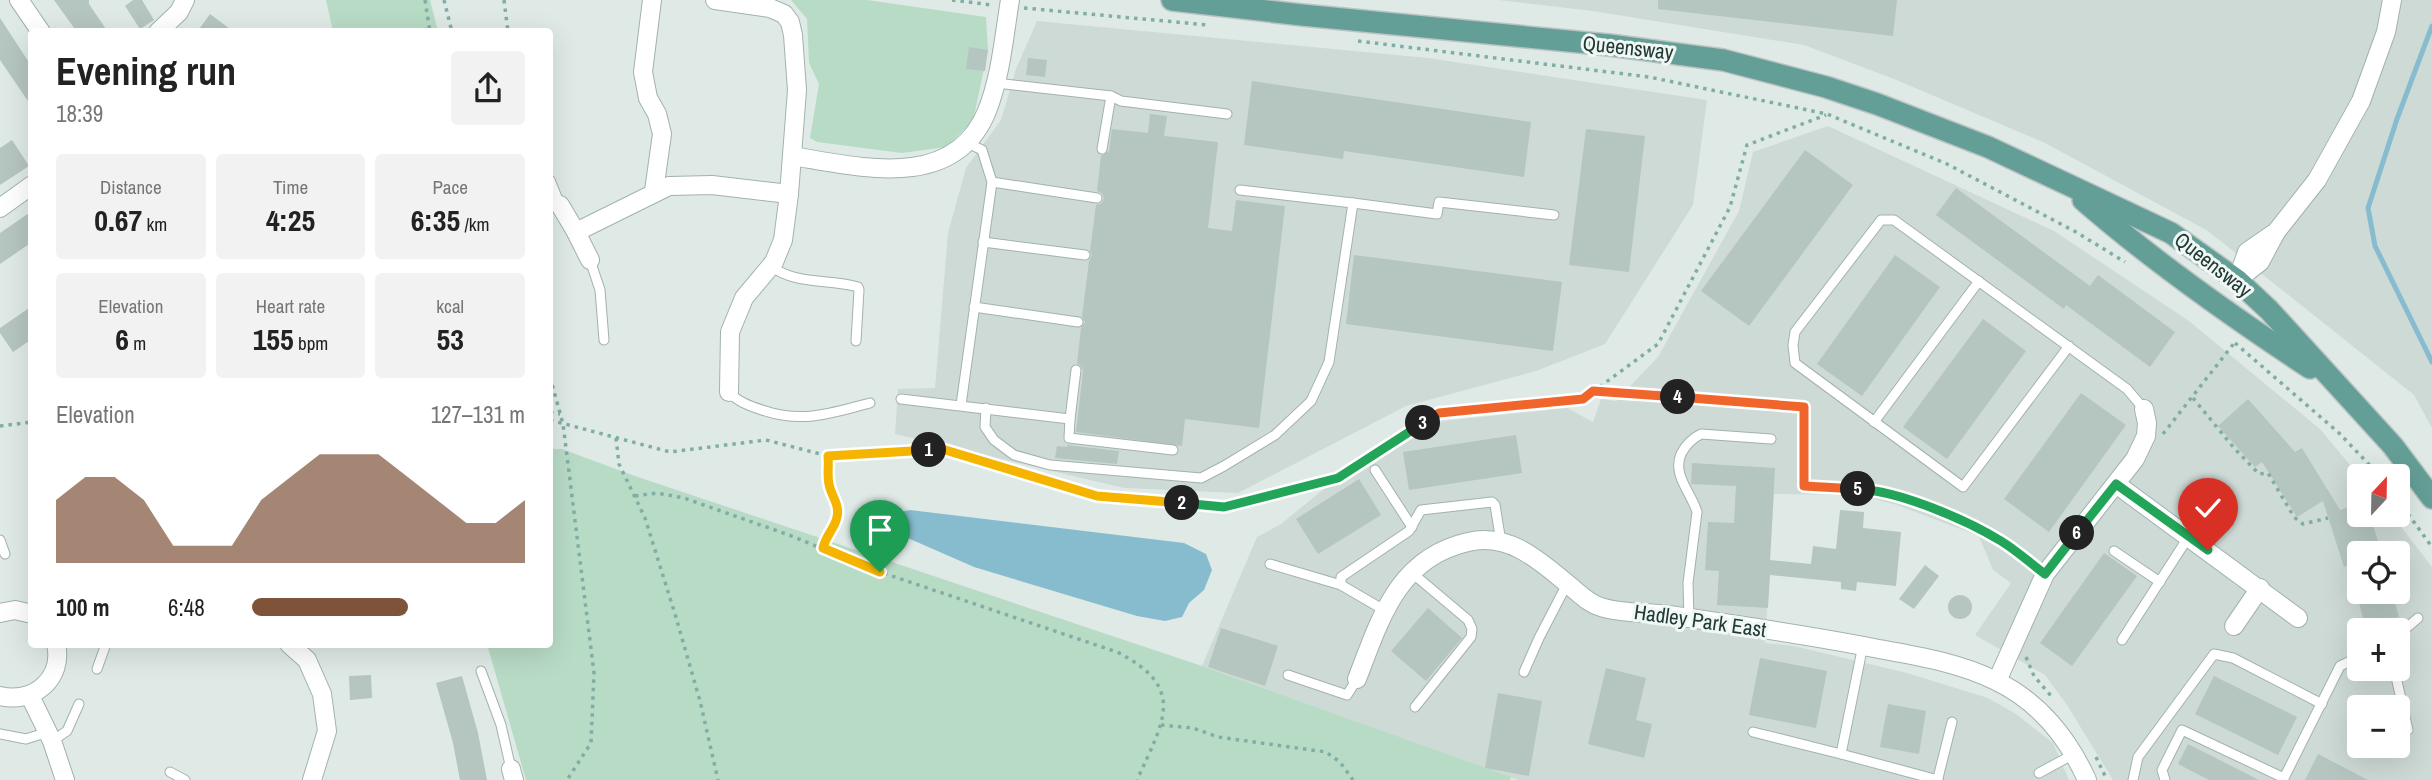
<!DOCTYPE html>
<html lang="en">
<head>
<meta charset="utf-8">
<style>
  :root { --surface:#fff; --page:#f2f2f2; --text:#222; --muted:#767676; --accent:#7f533a }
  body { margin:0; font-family:"Archivo Narrow",sans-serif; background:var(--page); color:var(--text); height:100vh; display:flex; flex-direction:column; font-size:26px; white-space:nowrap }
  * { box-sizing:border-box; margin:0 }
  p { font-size:23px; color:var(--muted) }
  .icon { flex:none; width:38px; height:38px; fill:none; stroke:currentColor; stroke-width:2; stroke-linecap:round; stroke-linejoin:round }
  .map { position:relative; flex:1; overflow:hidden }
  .details { position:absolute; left:28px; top:28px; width:525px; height:620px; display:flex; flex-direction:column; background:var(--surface); border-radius:7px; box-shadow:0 7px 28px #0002 }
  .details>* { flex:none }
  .needle { width:46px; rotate:22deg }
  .controls { position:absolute; left:2347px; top:464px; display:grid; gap:14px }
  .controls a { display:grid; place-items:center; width:63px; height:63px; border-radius:7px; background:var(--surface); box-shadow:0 7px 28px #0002; font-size:35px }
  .pin { position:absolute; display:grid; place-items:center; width:60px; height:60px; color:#fff; margin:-72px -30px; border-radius:50% 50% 50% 0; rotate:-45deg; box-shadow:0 0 7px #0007 }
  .pin .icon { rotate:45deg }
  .km { position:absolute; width:35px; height:35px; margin:-18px; border-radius:50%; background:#222; color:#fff; font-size:19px; line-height:35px; text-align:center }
  .round { display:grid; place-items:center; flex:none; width:74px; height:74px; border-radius:7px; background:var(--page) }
  .headline { display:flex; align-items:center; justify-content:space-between; height:119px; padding:0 28px }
  h1 { font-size:38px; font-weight:700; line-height:52px }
  .stats { display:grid; grid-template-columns:repeat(3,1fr); gap:10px; height:119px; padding:7px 28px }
  .stats div { display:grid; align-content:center; border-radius:7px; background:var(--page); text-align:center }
  .stats b { font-size:30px; font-weight:700 }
  .stats small { font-size:19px; font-weight:400 }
  .stats p { font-size:19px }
  .chart { height:196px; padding:14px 28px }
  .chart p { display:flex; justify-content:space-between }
  .chart svg { width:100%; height:126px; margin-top:7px; fill:var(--accent); opacity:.7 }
  ul { padding:0 28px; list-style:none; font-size:23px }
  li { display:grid; grid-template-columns:112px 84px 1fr; align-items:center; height:52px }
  li i { height:18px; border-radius:9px; background:var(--accent) }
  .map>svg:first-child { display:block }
</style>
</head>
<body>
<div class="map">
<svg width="2432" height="780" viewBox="0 0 2432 780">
  <rect width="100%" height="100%" fill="#dfeae7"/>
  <g fill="#cedad6" fill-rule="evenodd">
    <polygon points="1498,0 2432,0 2432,428 2414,395 2208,231 2045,143 1894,79 1804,45 1593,11"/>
    <polygon points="1037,21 1428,58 1707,100 1693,205 1605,344 1536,371 1406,406 1238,493 1124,488 895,434 898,389 935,388 948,233 966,168 1001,120 1016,69"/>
    <path d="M1828,126l226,105 135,90 132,109 38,46v38l33,1 40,52v213h-319l-46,-75 -22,-30 -70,-40 36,-52 -18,-13 -14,-34 -82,-31 -38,-10 -85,-1 -9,149 29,3 113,27 81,25 28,16 37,29 16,37h-551l-316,-114 55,-129 24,-13 43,-35 119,-68 124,-13 26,14 8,-23 15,2 42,-44 81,-146 14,-59zM2359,553h39v39h-39zM2359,630h39v38h-39zM2359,707h39v39h-39z"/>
  </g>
  <g fill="#b8dbc6">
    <polygon points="326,0 430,0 438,31 333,31"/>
    <polygon points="791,0 867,0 986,17 988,50 973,121 946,147 902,153 817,142 810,138 819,84 809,63 807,19"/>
    <polygon points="550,449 562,449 635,476 1202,666 1511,777 1510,780 526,780 487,644 550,644"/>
  </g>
  <polygon fill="#87bccf" points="910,510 1184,543 1206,554 1212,570 1204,590 1189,603 1182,617 1165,621 1137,616 974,567 894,532 895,513"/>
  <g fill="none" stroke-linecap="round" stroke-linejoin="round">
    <polyline stroke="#87bccf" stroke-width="5" points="2432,26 2397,119 2368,208 2375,246 2432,362"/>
  </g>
  <g fill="#b5c5c0">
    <polygon points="54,0 89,0 89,4 108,32 77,32"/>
    <polygon points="133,0 142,0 154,20 140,29 125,6"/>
    <polygon points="1658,0 1897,0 1893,36 1658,9"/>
    <polygon points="210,14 234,32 197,32"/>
    <polygon points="0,18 32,67 32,107 0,60"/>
    <polygon points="969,47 988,50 985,71 966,69"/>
    <polygon points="1028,58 1047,60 1045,77 1026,75"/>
    <polygon points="1252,81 1531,122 1524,177 1344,151 1343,159 1244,145"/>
    <polygon points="1150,114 1167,116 1164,136 1218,142 1208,228 1232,231 1236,200 1285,206 1259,428 1185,419 1182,446 1076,432 1083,371 1082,367 1077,363 1081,328 1085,322 1082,317 1089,261 1092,255 1090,251 1096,205 1102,203 1104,198 1102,193 1097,191 1101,156 1109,151 1112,129 1148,133"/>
    <polygon points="1586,129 1645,136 1629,272 1569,265"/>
    <polygon points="12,140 29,166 0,185 0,148"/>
    <polygon points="1805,150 1853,185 1749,326 1701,291"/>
    <polygon points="1956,188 2090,286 2098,275 2175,332 2150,367 2066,305 2064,309 1936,215"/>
    <polygon points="32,211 32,242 0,264 0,233"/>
    <polygon points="1354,255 1562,282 1553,351 1346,324"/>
    <polygon points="1895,255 1940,287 1862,396 1817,364"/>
    <polygon points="32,306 32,339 13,352 0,333 0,328"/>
    <polygon points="1983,319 2026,351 1947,459 1903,427"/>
    <polygon points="2081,393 2126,425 2049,532 2004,499"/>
    <polygon points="2248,399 2295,452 2302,448 2340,510 2359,504 2359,514 2369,514 2382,553 2359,553 2359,562 2344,567 2323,501 2297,517 2262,462 2255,467 2218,426"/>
    <polygon points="1516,435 1522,473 1409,490 1403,452"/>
    <polygon points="1067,445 1119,451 1117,464 1055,458 1057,446 1067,447"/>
    <polygon points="1692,463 1775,468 1770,560 1811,564 1813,546 1836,549 1840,510 1864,512 1863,528 1901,532 1896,586 1857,582 1856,591 1841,589 1841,582 1770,575 1768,608 1717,605 1719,571 1705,570 1708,522 1734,523 1736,486 1691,484"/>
    <polygon points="1359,479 1381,515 1318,554 1296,519"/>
    <polygon points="2104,553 2137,576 2072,666 2040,643"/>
    <polygon points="1925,565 1939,576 1914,609 1899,599"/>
    <polygon points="2356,592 2392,592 2399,617 2365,626"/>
    <circle cx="1960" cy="607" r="12"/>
    <polygon points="1428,608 1462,638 1426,681 1391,651"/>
    <polygon points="1221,628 1278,646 1265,686 1208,667"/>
    <polygon points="1760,658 1827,671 1816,728 1749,715"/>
    <polygon points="1606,668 1646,678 1636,720 1652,724 1644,758 1588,744"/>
    <polygon points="371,675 372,698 350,700 349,676"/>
    <polygon points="462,676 478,733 487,780 460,780 453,743 436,683"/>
    <polygon points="2214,676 2297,717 2278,755 2195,714"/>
    <polygon points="1498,693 1542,701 1529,776 1485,768"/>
    <polygon points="1888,704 1926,711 1919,754 1880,747"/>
    <polygon points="2188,744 2259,780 2209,780 2178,764"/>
    <polygon points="2318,754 2368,780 2305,780"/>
  </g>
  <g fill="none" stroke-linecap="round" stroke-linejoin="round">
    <g stroke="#a2b2ae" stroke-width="11">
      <g id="lane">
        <polyline points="996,83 1111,96 1121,101 1227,114"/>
        <polyline points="1102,149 1111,96"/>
        <polyline points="550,180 560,205"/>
        <polyline points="992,182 1097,198"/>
        <polyline points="1240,190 1353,203"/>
        <polyline points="983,242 1085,255"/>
        <polyline points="590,260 600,290 604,340"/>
        <path d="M770,266c29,20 56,12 88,21l1,3 -3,51"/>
        <polyline points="974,307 1078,322"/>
        <polyline points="2069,346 1963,487 1795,363 1793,345 1795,332 1881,220 1894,220 2127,389 2144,409"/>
        <path d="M729,392c9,10 21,14 33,18 41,14 69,3 108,-7"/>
        <polyline points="901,399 1070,419 1076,370"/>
        <polyline points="961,405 992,182 982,150 968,143"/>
        <polyline points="986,408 985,427 994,440 1014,455 1050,465 1201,478 1224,466 1275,435 1311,401 1329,362 1353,203 1437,214 1439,202 1554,215"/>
        <polyline points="1070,419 1069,438 1173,450"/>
        <polyline points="1874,422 1979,281"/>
        <polyline points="1375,470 1412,527"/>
        <polyline points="0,540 5,554"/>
        <polyline points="2114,551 2160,582"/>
        <polyline points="1270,564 1341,585"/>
        <polyline points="1411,572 1468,620 1472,629 1471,637 1415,707"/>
        <polyline points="1384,610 1341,585 1341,577 1409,531 1421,510 1492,502 1495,505 1501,542"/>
        <path d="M1689,619l-1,-36 9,-71c-6,-20 -25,-37 -16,-58 5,-10 12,-16 20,-20l70,5"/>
        <polyline points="2398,635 2418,618"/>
        <polyline points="2122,640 2189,536"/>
        <polyline points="1863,645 1841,754 1938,780"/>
        <polyline points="2394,668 2408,730 2398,733"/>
        <polyline points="97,669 106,644"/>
        <polyline points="481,671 501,725 511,769"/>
        <polyline points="1524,672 1539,638 1567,584"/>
        <polyline points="1288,675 1347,695 1357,679"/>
        <polyline points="1753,732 1841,754"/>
        <polyline points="0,734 26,739 48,732"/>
        <polyline points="52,741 67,731 79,704"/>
        <polyline points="170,772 185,780"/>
        <polyline points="2039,773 2074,754"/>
        <polyline points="1938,778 1952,722"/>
        <polyline points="2133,780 2138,757 2214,654 2233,658 2322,704"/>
        <polyline points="2165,780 2162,770 2182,730 2284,778"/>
        <polyline points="2283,780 2340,666 2359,657"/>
      </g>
    </g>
    <g stroke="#a2b2ae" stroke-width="20">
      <g id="street">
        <polyline points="19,0 41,32"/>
        <polyline points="652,0 643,72 648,98 657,114 662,134 654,191"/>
        <polyline points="715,0 770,8 784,14 790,22 793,35 797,90 789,194 783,240 774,262 744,298 730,332 729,392"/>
        <polyline points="158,32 179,12 185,0"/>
        <path d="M792,156c68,11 162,36 195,-45 14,-35 17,-75 23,-111"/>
        <polyline points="560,205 576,232"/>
        <polyline points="0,208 32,185"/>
        <polyline points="590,260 576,232 669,186 712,185 789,194"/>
        <polyline points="2238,278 2247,252 2273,234"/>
        <polyline points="2237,280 2260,262 2276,232 2317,180 2361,101 2386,32 2392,0"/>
        <polyline points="2116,484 2298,618"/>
        <polyline points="0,613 15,610 32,614"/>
        <polyline points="2234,626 2260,588"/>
        <polyline points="289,644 307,660 322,694 327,731 312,780"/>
        <path d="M1357,679c23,-59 40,-121 111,-137 42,-10 73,20 102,44 10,8 19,18 31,21 21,7 46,5 68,8 70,10 140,20 210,34 39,7 81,14 117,32 42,20 72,57 91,99"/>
        <polyline points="1997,681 2045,574 2135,459 2146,436 2147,423 2144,409"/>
        <path d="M0,696c33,8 64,-17 56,-52"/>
        <polyline points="30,696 52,741 65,780"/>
        <polyline points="511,769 514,780"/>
      </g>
    </g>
    <g stroke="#bcc4c3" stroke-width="24">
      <g id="primary">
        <polyline points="1172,0 1302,15 1609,45 1723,60 1826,87 1877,104 1988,147 2171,233 2237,280 2269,310 2393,446 2432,498"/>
        <path d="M2083,200c71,62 148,116 227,168"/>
      </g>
    </g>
    <g stroke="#80aea5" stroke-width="3.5" stroke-dasharray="3.5 5" stroke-linecap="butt">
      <polyline points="425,0 430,32"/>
      <polyline points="444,0 452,32"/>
      <polyline points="504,0 508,32"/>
      <polyline points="952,0 992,5"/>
      <polyline points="1024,8 1208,25"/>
      <polyline points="1358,41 1649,77 1827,114 1947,164 2076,232 2125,262"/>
      <polyline points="2235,343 2339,433 2380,476"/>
      <polyline points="550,377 563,424 594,673 591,743 567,780"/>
      <path d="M1593,391l211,16v79c20,1 40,1 60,3 59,6 121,40 168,75"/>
      <polyline points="2193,398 2234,448 2259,474 2268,473 2294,517 2303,524 2328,518"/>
      <polyline points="550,412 560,414"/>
      <polyline points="550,420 670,452 766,440 828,456 942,449 1097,496 1224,507 1338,478 1364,461"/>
      <polyline points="0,426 32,422"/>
      <polyline points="2163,434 2235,342"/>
      <polyline points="616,438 619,464 645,518 675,614 700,701 718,780"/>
      <polyline points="1371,457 1439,413 1583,399 1658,344 1730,207 1747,145 1826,115"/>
      <path d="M635,496l22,-3 27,5 105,37 91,37 237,80c71,36 46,70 20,128"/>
      <polyline points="2398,500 2432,547"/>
      <polyline points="823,548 826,536 838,515 836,500 829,486 828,456"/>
      <polyline points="2026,657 2034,676 2052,697"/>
      <polyline points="1161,725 1193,728 1218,737 1326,752 1340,762 1353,780"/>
      <polyline points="2096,757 2107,780"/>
    </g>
    <use href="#lane" stroke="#fff" stroke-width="9"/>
    <use href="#street" stroke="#fff" stroke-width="18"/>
    <use href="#primary" stroke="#649f97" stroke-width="21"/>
  </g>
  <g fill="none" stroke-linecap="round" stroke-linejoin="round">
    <g stroke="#fff" stroke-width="14">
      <path id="split-1" d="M880,572l-57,-24c3,-13 12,-20 14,-31 3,-13 -6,-21 -8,-33 -2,-9 0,-19 -1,-28l101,-6"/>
    </g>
    <g stroke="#fff" stroke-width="14">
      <polyline id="split-2" points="929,450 942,449 1097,496 1182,503"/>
    </g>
    <g stroke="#fff" stroke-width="14">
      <polyline id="split-3" points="1182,503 1224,507 1338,478 1423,423"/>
    </g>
    <g stroke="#fff" stroke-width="14">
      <polyline id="split-4" points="1423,423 1439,413 1583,399 1593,391 1678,397"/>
    </g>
    <g stroke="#fff" stroke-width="14">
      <polyline id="split-5" points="1678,397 1804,407 1804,486 1858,489"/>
    </g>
    <g stroke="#fff" stroke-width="14">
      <path id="split-6" d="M1858,489c41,2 107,30 143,52 15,9 29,22 44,33l32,-41"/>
    </g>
    <g stroke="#fff" stroke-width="14">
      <polyline id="split-7" points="2077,533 2116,484 2208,550"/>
    </g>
    <use href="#split-1" stroke="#f5b400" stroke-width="9"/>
    <use href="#split-2" stroke="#f5b400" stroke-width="9"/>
    <use href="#split-3" stroke="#22a559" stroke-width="9"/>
    <use href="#split-4" stroke="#f0652b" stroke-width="9"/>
    <use href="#split-5" stroke="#f0652b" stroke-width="9"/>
    <use href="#split-6" stroke="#22a559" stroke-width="9"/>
    <use href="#split-7" stroke="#22a559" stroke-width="9"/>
  </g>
  <g text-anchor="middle" stroke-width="6" stroke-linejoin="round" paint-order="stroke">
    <g font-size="21" fill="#213a36" stroke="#f0f7f4">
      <text transform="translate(1628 48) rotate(6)" y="7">Queensway</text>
      <text transform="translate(2213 265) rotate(38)" y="7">Queensway</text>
      <text transform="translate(1700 621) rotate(8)" y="7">Hadley Park East</text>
    </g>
  </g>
</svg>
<div class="controls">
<a><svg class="needle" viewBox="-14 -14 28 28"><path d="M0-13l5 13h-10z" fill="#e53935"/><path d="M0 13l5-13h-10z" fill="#767676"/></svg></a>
<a><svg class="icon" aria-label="locate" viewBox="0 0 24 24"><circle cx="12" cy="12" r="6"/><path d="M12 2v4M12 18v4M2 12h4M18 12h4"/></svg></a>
<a>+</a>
<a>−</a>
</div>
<div class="pin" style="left:880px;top:572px;background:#1e9e55"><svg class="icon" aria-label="arrive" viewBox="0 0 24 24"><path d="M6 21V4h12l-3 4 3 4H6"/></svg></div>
<div class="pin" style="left:2208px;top:550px;background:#d93025"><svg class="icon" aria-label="check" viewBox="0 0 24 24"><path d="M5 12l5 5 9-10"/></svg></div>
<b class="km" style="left:929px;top:450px">1</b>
<b class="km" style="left:1182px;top:503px">2</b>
<b class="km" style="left:1423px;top:423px">3</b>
<b class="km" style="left:1678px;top:397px">4</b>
<b class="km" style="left:1858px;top:489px">5</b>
<b class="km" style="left:2077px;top:533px">6</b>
<section class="details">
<div class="headline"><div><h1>Evening run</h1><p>18:39</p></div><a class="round"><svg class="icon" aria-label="share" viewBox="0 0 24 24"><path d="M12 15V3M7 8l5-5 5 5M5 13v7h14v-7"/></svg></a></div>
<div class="stats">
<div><p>Distance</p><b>0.67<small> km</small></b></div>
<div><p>Time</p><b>4:25</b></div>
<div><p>Pace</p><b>6:35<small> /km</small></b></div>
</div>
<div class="stats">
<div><p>Elevation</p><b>6<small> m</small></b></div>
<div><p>Heart rate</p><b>155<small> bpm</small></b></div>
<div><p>kcal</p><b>53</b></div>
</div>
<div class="chart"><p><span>Elevation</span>127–131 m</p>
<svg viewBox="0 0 160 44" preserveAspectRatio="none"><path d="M0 44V22L10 14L20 14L30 22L40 38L50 38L60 38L70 22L80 14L90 6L100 6L110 6L120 14L130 22L140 30L150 30L160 22V44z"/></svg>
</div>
<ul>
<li><b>100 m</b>6:48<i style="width:57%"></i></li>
</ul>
</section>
</div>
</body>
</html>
